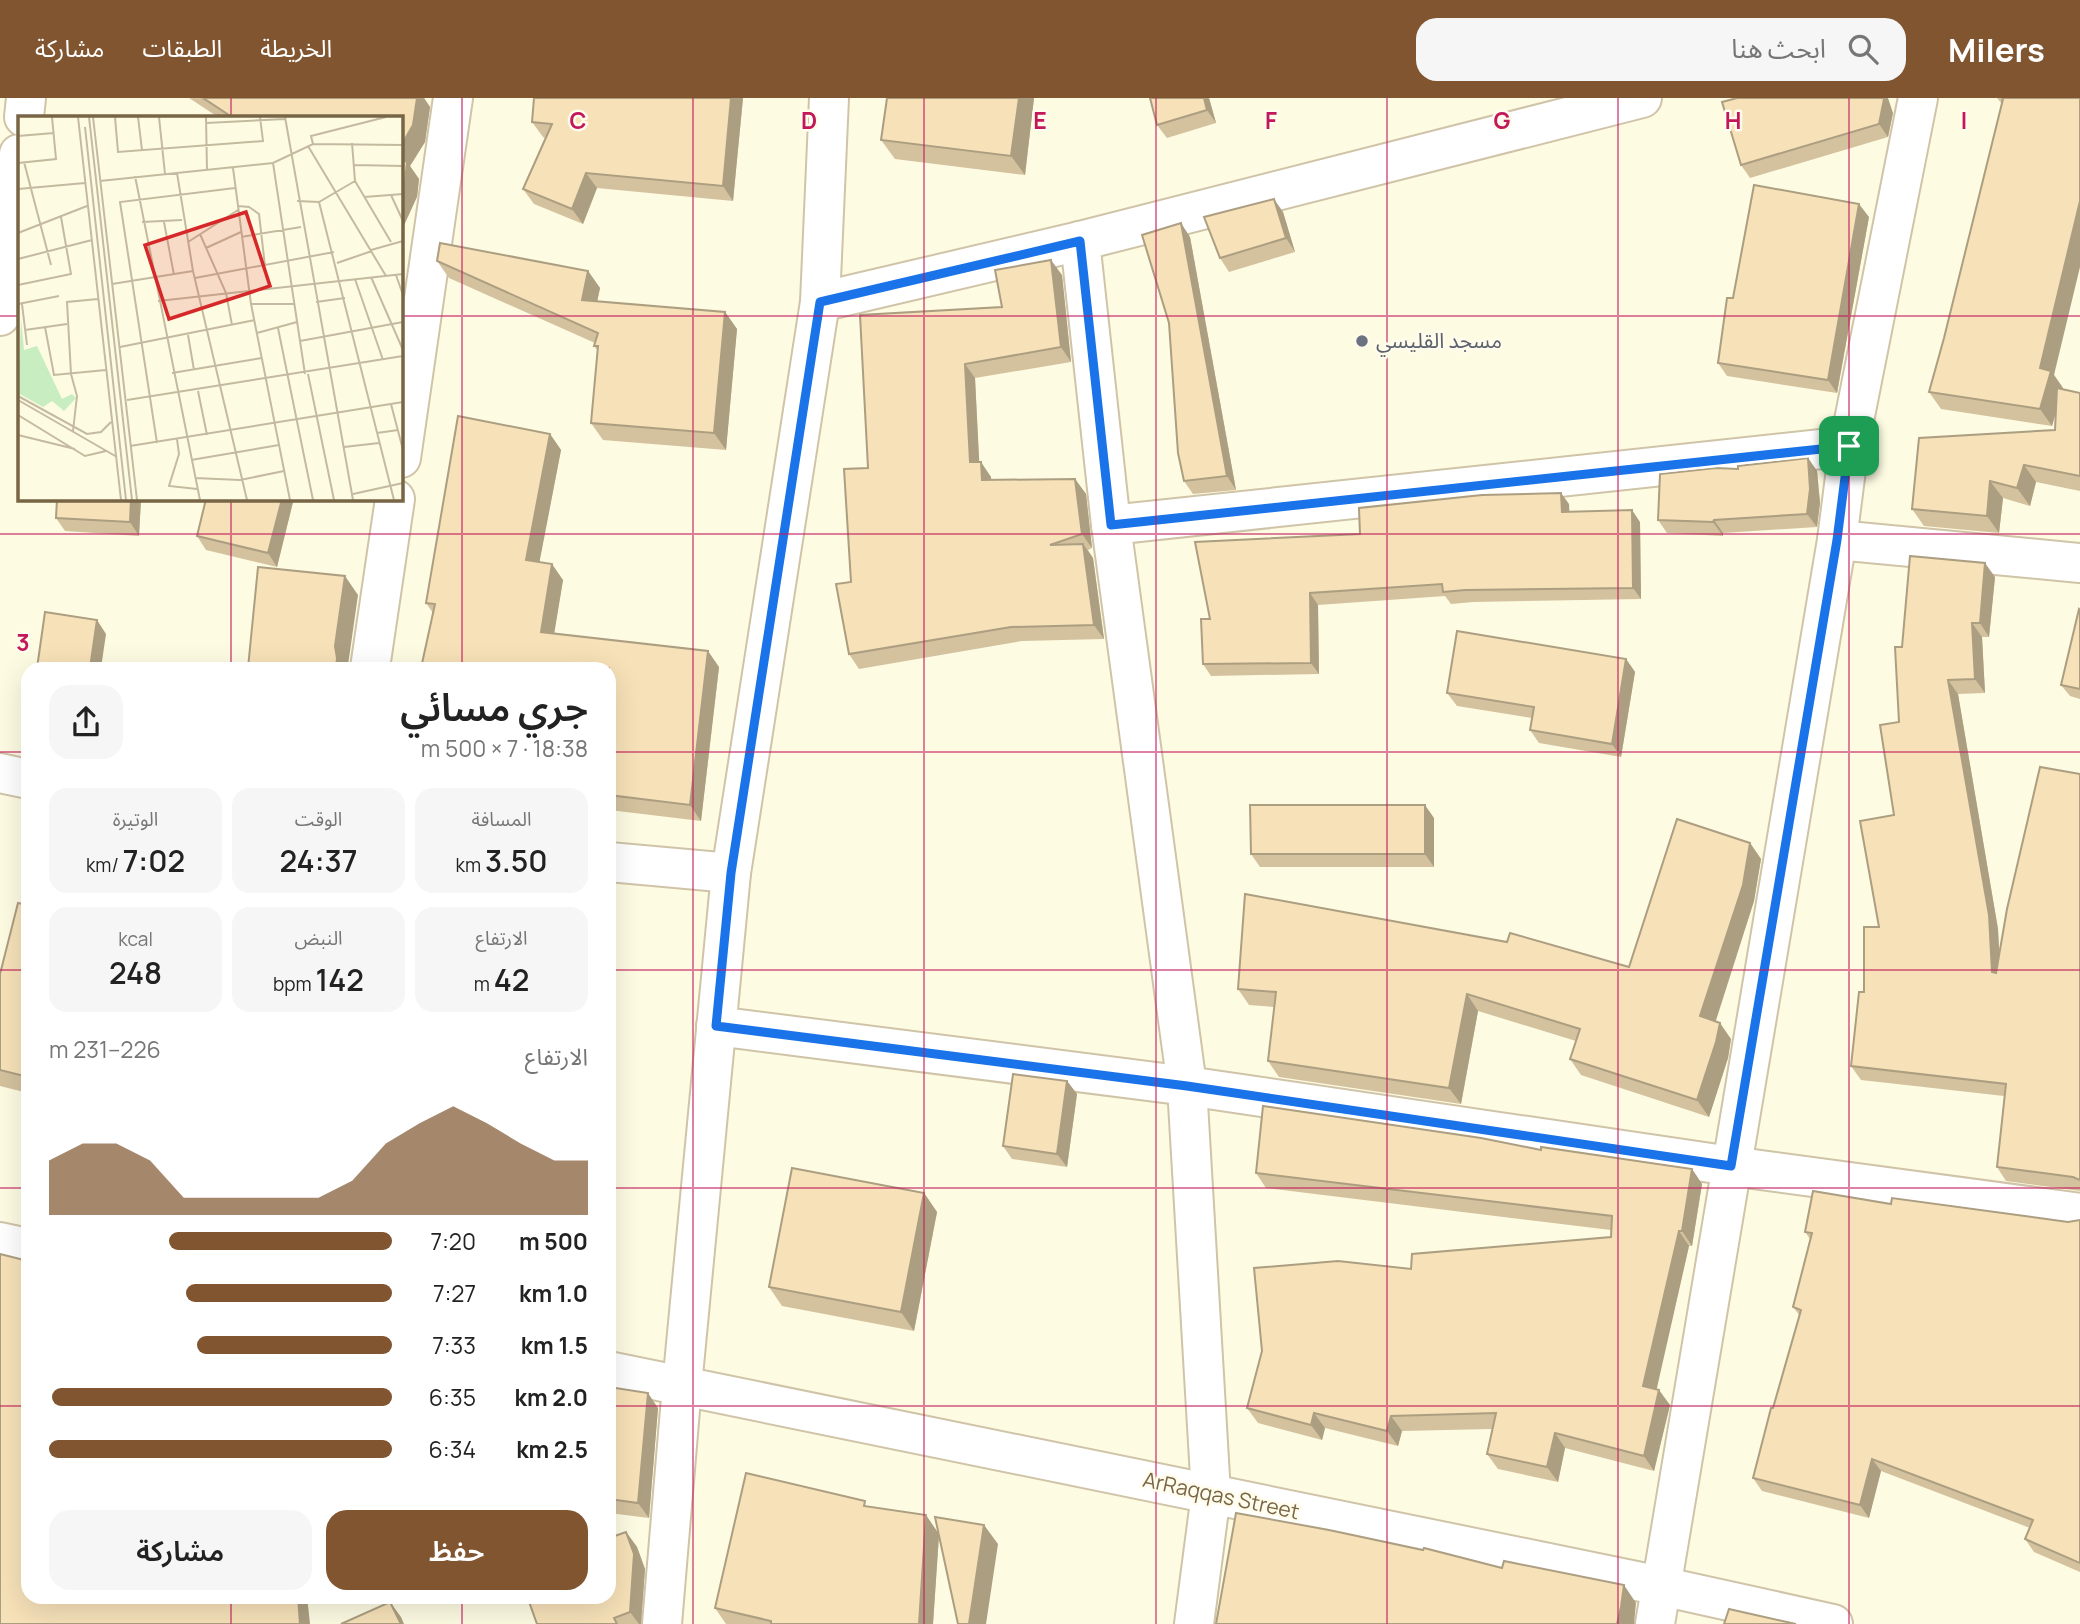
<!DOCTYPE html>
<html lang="ar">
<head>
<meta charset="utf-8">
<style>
  :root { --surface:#fff; --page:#f6f6f6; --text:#222; --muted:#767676; --accent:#80552f }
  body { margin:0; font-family:Manrope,"Noto Sans Arabic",sans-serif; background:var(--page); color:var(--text); direction:rtl; height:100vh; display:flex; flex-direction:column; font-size:26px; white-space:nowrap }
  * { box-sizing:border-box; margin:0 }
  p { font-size:23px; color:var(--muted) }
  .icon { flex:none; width:38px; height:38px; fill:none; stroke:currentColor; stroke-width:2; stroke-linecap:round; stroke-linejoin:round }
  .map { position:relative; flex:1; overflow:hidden; direction:ltr }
  .drawer { position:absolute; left:21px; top:564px; width:595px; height:942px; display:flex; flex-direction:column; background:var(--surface); border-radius:21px; box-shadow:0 7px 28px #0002; direction:rtl }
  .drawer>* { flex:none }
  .pin { position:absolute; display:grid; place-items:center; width:60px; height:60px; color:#fff; margin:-30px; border-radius:14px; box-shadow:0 4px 10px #0006 }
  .round { display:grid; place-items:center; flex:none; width:74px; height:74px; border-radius:21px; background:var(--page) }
  .headline { display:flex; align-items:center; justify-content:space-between; height:119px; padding:0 28px }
  h1 { font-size:38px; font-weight:600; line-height:52px }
  .figures { display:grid; grid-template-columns:repeat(3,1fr); gap:10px; height:119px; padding:7px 28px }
  .figures div { display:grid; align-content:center; border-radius:18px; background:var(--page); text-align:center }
  .figures b { font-size:30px; font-weight:600 }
  .figures small { font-size:19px; font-weight:400 }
  .figures p { font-size:19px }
  .chart { height:196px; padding:14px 28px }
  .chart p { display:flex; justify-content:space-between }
  .chart svg { width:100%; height:126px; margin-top:7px; fill:var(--accent); opacity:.7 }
  .primary-button { display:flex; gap:14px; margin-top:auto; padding:14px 28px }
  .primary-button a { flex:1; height:80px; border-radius:21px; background:var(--accent); color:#fff; font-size:28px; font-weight:600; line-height:80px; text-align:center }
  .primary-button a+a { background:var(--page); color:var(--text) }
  ul { padding:0 28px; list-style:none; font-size:23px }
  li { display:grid; grid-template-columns:112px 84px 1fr; align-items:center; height:52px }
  li i { height:18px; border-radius:9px; background:var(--accent) }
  header { display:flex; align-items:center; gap:42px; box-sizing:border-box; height:98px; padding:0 35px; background:var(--accent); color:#fff }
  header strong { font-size:33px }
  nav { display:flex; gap:38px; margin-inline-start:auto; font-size:24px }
  .search { width:490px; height:63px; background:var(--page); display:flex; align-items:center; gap:18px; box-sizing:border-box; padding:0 24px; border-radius:21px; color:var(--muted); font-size:26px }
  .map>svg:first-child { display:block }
</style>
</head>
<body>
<header>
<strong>Milers</strong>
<div class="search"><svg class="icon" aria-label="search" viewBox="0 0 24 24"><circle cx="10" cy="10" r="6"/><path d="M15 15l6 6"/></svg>ابحث هنا</div>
<nav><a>الخريطة</a><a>الطبقات</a><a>مشاركة</a></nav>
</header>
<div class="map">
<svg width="2080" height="1526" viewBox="0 0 2080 1526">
  <rect width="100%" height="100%" fill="#fefbe3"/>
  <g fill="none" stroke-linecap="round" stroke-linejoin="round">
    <g stroke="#d0c4a8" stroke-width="42">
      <g id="minor">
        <polyline points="24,19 26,0"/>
        <polyline points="1080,143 1111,427 1187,988 1211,1396 1194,1526"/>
        <polyline points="820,204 1080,143 1642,0"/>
        <polyline points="0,218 19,56"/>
        <polyline points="401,360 453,0"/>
        <polyline points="1111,427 1849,348"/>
        <polyline points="1837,442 2080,465"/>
        <polyline points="370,570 395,401"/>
        <polyline points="0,675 28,681"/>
        <polyline points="609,764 731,775"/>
        <polyline points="716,928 1187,988 1731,1068 2080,1115"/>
        <polyline points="662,1526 682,1288 731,775 820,204 829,0"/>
        <polyline points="1655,1526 1837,442 1849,348 1918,0"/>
      </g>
    </g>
    <g stroke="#d0c4a8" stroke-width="42">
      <g id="tertiary">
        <polyline points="0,1144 28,1150"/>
        <polyline points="609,1273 1661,1488 1833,1526"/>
      </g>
    </g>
    <use href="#minor" stroke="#fff" stroke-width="38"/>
    <use href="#tertiary" stroke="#fff" stroke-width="38"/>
  </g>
  <g fill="#d4c29e">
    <polygon points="189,0 424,0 430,9 425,44 410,68 419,81 417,99 401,19 218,19"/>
    <polygon points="743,0 733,103 597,90 583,126 534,106 523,91 545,40 543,39 532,24"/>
    <polygon points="887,0 1034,0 1025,77 895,61 881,42"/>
    <polygon points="1209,0 1216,25 1167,40 1157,27"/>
    <polygon points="1997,0 2080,0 2054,277 2063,290 2062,291 2080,295 2080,393 2036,384 2030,408 2003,400 1999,435 1924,428 1912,411 2055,332 2056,313 2052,328 1941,311 1929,294 1944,240 2002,6"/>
    <polygon points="1893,15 1888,39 1750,80 1741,67"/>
    <polygon points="1283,114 1295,154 1229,174 1220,160"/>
    <polygon points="1869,119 1837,295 1727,278 1718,265 1733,200"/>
    <polygon points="1190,139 1236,392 1193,396 1184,383 1169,225"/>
    <polygon points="437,163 588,173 600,190 597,203 725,214 737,231 726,352 603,342 591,325 598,253 594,248 595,245 449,180"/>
    <polygon points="1062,177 1071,264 975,280 979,364 991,379 991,382 1075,381 1086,396 1092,450 1088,452 1093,460 1104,541 1022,543 859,571 849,556 851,484 868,370 1002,209"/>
    <polygon points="550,336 561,352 539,464 563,482 554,535 719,569 701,723 609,712 609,570 433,515 426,505"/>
    <polygon points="1808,360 1817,373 1820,405 1817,429 1723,435 1723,438 1667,435 1658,422 1738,371"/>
    <polygon points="57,401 141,401 139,438 65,433 56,420"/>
    <polygon points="293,404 277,469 206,452 197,438"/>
    <polygon points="1569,406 1569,413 1640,424 1641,501 1473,504 1451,506 1445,498 1318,507 1319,576 1211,578 1203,566 1210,521 1360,436"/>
    <polygon points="1995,479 1989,539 1982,539 1985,595 1958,596 1998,831 1999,852 2080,676 2080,1093 2006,1083 1997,1069 2004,998 1861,982 1851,968 1864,894 1879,829 1894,717 1899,624 1902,549"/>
    <polygon points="2080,512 2080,601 2070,598 2061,587"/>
    <polygon points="1626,561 1635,574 1621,659 1539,645 1530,632 1532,620 1457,608 1447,595"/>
    <polygon points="1434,720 1434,769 1260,769 1251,756"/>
    <polygon points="1750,745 1761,761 1754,803 1715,923 1731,941 1728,960 1709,1019 1581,977 1570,961 1576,943 1478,913 1461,1006 1279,979 1268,963 1274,909 1249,907 1238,891 1629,869"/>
    <polygon points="28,807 28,995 0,988 0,876"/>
    <polygon points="1067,983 1077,996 1067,1069 1012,1061 1003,1048"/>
    <polygon points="1541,1052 1692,1071 1702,1086 1692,1148 1689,1148 1656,1291 1670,1307 1654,1373 1565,1350 1558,1384 1498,1371 1487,1356 1492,1331 1402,1333 1398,1348 1325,1330 1322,1342 1258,1325 1247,1310 1411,1171 1611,1139 1611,1132 1266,1090 1256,1075"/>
    <polygon points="924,1095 937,1114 914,1233 782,1208 769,1189"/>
    <polygon points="1891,1106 2068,1124 2080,1122 2080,1474 2034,1454 2025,1441 2030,1430 1881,1373 1869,1420 1762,1393 1753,1380 1800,1218 1793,1209 1810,1141 1805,1134"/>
    <polygon points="609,1289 658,1310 649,1420 609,1415"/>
    <polygon points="868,1408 938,1435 998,1446 939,1439 933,1526 726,1526 715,1510"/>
    <polygon points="626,1434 637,1449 645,1471 641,1526 537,1526"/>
  </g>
  <g fill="#ac9e81">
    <polygon points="417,0 424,0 430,9 425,44 410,68 419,81 417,99 401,134 401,48"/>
    <polygon points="731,0 743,0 733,103 723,88"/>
    <polygon points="1019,0 1034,0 1025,77 1011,58"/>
    <polygon points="1204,0 1209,0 1216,25 1207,12"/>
    <polygon points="1883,0 1888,0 1893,15 1888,39 1879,26"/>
    <polygon points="586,75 597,90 583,126 572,111"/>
    <polygon points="1274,101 1283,114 1295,154 1286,140"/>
    <polygon points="2080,103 2080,169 2054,277 2063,290 2052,328 2040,311 2040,270"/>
    <polygon points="1859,106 1869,119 1837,295 1828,282"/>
    <polygon points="1181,125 1190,139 1236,392 1227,378"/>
    <polygon points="1051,162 1062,177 1071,264 1061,249"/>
    <polygon points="588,173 600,190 594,219 582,202"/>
    <polygon points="725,214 737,231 726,352 714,335"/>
    <polygon points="965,266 975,280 980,379 970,364"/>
    <polygon points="550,336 561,352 537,477 526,462"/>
    <polygon points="1808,360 1817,373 1820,405 1817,429 1807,416"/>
    <polygon points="981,364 991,379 992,397 982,382"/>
    <polygon points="2024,367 2036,384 2030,408 2017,390"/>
    <polygon points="1075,381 1086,396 1092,450 1082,436"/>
    <polygon points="1990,383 2003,400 1999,435 1987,418"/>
    <polygon points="1561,395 1569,406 1570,425 1562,414"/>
    <polygon points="131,401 141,401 139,438 130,424"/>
    <polygon points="282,401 291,401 293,404 277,469 268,455"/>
    <polygon points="1632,412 1640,424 1641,501 1633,490"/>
    <polygon points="1714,422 1723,435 1723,438 1713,424"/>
    <polygon points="1083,446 1093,460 1104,541 1094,527"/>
    <polygon points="1985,465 1995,479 1989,539 1980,525"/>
    <polygon points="552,466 563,482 552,549 541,534"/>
    <polygon points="345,478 358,497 348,567 349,570 336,570 335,548"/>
    <polygon points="1310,495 1318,507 1319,576 1311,565"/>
    <polygon points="97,522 106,536 101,570 90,570"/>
    <polygon points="1972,525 1982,539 1985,595 1975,581"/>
    <polygon points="708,553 719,569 701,723 690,707"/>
    <polygon points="1626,561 1635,574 1621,659 1612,646"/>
    <polygon points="1948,582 1958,596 1998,831 2001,888 1992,874"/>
    <polygon points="1425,707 1434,720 1434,769 1425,756"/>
    <polygon points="1750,745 1761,761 1754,803 1712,935 1700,918"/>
    <polygon points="1467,896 1478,913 1461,1006 1449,990"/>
    <polygon points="1720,925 1731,941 1728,960 1709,1019 1697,1002"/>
    <polygon points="1067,983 1077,996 1067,1069 1057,1056"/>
    <polygon points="1692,1071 1702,1086 1692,1148 1682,1133"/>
    <polygon points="924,1095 937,1114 914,1233 901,1214"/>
    <polygon points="1679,1133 1689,1148 1654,1303 1643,1288"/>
    <polygon points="1659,1292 1670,1307 1654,1373 1644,1358"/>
    <polygon points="648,1295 658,1310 649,1420 638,1405"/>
    <polygon points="1314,1315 1325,1330 1322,1342 1311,1327"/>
    <polygon points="1391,1318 1402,1333 1398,1348 1387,1333"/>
    <polygon points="1555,1335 1565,1350 1558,1384 1547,1369"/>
    <polygon points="1872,1361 1881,1373 1869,1420 1860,1407"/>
    <polygon points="926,1417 939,1436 933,1526 919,1526"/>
    <polygon points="984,1427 998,1446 986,1526 969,1526"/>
    <polygon points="626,1434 637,1449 645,1471 641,1526 639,1526 630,1514"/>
    <polygon points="1624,1487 1636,1505 1634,1526 1617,1526"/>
    <polygon points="298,1498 307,1498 310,1526 300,1526"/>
    <polygon points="390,1504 401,1519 404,1526 401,1526"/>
  </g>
  <g fill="#f6e1b8" stroke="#ac9e81" stroke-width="2">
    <polygon points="203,0 417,0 413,27 401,48 401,19 232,19"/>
    <polygon points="534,0 731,0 723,88 586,75 572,111 523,91 552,26 532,24"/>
    <polygon points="887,0 1019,0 1011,58 881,42"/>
    <polygon points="1150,0 1204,0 1207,12 1157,27"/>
    <polygon points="1737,0 1883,0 1884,1 1879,26 1741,67 1722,4"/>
    <polygon points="2002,0 2080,0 2080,103 2040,270 2051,273 2040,311 1929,294 1944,240 2003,1"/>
    <polygon points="401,61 407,64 405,83 401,91"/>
    <polygon points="1754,87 1859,106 1828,282 1718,265 1727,200 1733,200"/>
    <polygon points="1274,101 1286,140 1220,160 1204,119"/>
    <polygon points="1181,125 1227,378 1184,383 1178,355 1169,225 1142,137"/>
    <polygon points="440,145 588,173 582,202 725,214 714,335 591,325 598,248 594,248 598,235 437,163"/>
    <polygon points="1051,162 1061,249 965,266 970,364 981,364 982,382 1075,381 1082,436 1050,447 1083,446 1094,527 1011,529 849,556 836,486 851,484 844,371 868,370 860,217 1002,209 995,172"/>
    <polygon points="2057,290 2080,295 2080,378 2024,367 2017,390 1990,383 1987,418 1912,411 1919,340 2055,332"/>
    <polygon points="458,318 550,336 526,462 552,466 541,534 708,553 690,707 609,697 609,570 421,570 435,506 426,505"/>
    <polygon points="1808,360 1810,391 1807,416 1714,422 1713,424 1658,422 1660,376 1716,370 1738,371 1738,368"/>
    <polygon points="1561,395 1562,414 1632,412 1633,490 1465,492 1443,494 1442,486 1310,495 1311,565 1203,566 1201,521 1210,521 1195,444 1360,436 1359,410 1482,397"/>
    <polygon points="57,401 131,401 130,424 56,420"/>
    <polygon points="206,401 282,401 268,455 197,438"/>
    <polygon points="1910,458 1985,465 1980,525 1972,525 1975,581 1948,582 1989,817 1992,874 1996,875 2007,811 2040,669 2080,676 2080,1082 2073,1079 1997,1069 2006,986 1851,968 1859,894 1864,894 1864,829 1879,829 1860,723 1894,717 1880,627 1899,624 1895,549 1902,549"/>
    <polygon points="258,469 345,478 335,548 337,560 336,570 248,570"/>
    <polygon points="2079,511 2080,512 2080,591 2061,587"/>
    <polygon points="45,514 97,522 90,570 37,570"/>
    <polygon points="1457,533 1626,561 1612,646 1530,632 1534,609 1447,595"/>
    <polygon points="1250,707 1425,707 1425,756 1251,756"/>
    <polygon points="1677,721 1750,745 1743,787 1700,918 1720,925 1716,944 1697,1002 1570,961 1580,931 1467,896 1449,990 1268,963 1276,894 1238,891 1245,796 1507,844 1510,835 1629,869"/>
    <polygon points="18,805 28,807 28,979 0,972 0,876"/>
    <polygon points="1013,976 1067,983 1057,1056 1003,1048"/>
    <polygon points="1263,1008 1481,1040 1541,1052 1541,1049 1692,1071 1682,1133 1679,1133 1643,1288 1659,1292 1644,1358 1555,1335 1547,1369 1487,1356 1496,1315 1391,1318 1387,1333 1314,1315 1311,1327 1247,1310 1262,1253 1254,1170 1338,1163 1411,1171 1412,1156 1611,1139 1612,1118 1256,1075"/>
    <polygon points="792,1070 924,1095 901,1214 769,1189"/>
    <polygon points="1813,1093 1891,1106 1892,1100 2068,1124 2080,1122 2080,1465 2025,1441 2033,1422 1872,1361 1860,1407 1753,1380 1771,1310 1773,1310 1801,1212 1793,1209 1812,1135 1805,1134"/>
    <polygon points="0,1156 28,1163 28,1498 298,1498 300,1526 0,1526"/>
    <polygon points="609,1289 648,1295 638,1405 609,1401"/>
    <polygon points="746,1375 865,1403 864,1408 926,1417 919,1526 771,1526 771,1523 715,1510"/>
    <polygon points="1236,1415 1329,1432 1423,1452 1424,1450 1502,1470 1504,1463 1624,1487 1621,1509 1617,1526 1216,1526"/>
    <polygon points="935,1419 984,1427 969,1526 958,1526"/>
    <polygon points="626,1434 634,1456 630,1514 614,1520 617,1526 537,1526 527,1498 609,1498 609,1440"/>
    <polygon points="390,1504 401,1526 341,1526"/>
    <polygon points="1729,1511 1796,1526 1724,1526"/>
  </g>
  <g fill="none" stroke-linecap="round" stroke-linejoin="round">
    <g stroke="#fff" stroke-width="14">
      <polygon id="route" points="1080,143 1111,427 1849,348 1837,442 1731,1068 1187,988 716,928 731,775 820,204"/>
    </g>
    <use href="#route" stroke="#1a73e8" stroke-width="9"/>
  </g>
  <path fill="none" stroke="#c2185b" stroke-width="2" stroke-opacity="0.55" d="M231,0v19M462,0v570M693,0v1526M924,0v1526M1156,0v1526M1387,0v1526M1618,0v1526M1849,0v1526M0,218h19M401,218h1679M231,401v169M0,436h2080M0,654h28M609,654h1471M0,872h28M609,872h1471M0,1090h28M609,1090h1471M0,1308h28M609,1308h1471M231,1498v28M462,1498v28"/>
  <circle fill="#6b7280" stroke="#fffceb" stroke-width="2.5" cx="1362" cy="243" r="7"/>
  <g text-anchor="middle" stroke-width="5" stroke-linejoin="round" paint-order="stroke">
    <g font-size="21" fill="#5b616d" stroke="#fffceb" text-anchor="start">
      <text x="1376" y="250">مسجد القليسي</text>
    </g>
    <g font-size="21" fill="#786546" stroke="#fffceb">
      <text transform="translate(1221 1398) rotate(12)" y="7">ArRaqqas Street</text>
    </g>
  </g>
  <g transform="translate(18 18)">
    <rect width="385" height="385" fill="#fefbe3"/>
    <path d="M3,203l3,31 13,-4 25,53 10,-5 4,4 -12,13 -12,-10 -9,6 -25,-14z" fill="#c7edc0"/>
    <path fill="none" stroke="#c4ba9f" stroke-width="2" d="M60,1l43,383M71,1l43,383M75,1l44,383M97,1l3,35 145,-11 -3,-24M120,1l4,33M141,1l6,57M188,1l1,53M267,1l68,383M188,7l79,-4M67,11l41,373M0,20l36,-3M334,27l3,38 36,61M295,28l-2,-8 75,-19M290,30l78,130M6,46l27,103M0,47l38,-4 -4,-42M255,47l32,211M336,49l49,1M215,52l18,136 39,196M159,57l16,98 54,229M117,60l65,324M82,65l173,-18 40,-19 90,1M0,73l67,-6M373,79l12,26M346,81l39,-3M279,85l22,1 36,-21M301,86l75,298M220,90l11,1 10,7 6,52M124,106l40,-2M146,106l10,53M0,117l69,-27M182,118l26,59 6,32M223,121l60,-10M170,126l50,-32M188,132l35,-16M353,134l32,-9M0,143l74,-19M319,147l35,-12M378,159l7,20M353,161l32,73M177,162l139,-26M337,163l28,81M94,168l81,-13M0,169l53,-11 -10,-57M140,185l245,-27M298,186l29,-4M0,188l41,-8M4,188l5,41M233,188h43M27,211l9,48 52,-5M260,212l35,172M7,214l42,-6M239,217l40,-11M170,219l6,35M282,225l103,-19M102,231l135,-27M154,257l90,-15M290,258l26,126M180,275l9,44M0,280l69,38 14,-2 10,-10M0,284l99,57M109,284l276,-44M373,288l12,46M0,299l67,41 21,-5M55,315l4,-35 -6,-22 -4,-72 31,-3M359,317l21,-3M0,319l57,14M159,323l2,15 -10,32 28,3M139,327l-37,-241 115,-14M112,330l273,-44M326,331l35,-4M173,344l88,-15M177,362l45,2 44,-9M335,378l50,-11"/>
    <path fill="#d62828" fill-opacity="0.15" stroke="#d62828" stroke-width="3.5" d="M228,96l24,74 -101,33 -24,-74z"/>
    <rect width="385" height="385" fill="none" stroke="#786546" stroke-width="3.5"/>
  </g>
  <g font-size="23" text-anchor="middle" font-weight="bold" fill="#c2185b" stroke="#fffceb" stroke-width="5" stroke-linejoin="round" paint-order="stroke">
    <text x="578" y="31">C</text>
    <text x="809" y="31">D</text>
    <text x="1040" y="31">E</text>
    <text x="1271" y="31">F</text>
    <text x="1502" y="31">G</text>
    <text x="1733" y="31">H</text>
    <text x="1964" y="31">I</text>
    <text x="23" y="553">3</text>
  </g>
</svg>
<div class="pin" style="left:1849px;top:348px;background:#1e9e55"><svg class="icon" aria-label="arrive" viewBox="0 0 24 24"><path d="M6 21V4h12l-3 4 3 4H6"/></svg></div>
<section class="drawer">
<div class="headline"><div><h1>جري مسائي</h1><p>18:38 · 7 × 500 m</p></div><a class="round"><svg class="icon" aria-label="share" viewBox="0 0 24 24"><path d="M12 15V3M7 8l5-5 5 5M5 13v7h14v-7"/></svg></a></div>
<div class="figures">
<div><p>المسافة</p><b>3.50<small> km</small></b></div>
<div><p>الوقت</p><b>24:37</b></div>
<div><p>الوتيرة</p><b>7:02<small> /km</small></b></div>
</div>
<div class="figures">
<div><p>الارتفاع</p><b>42<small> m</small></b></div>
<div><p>النبض</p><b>142<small> bpm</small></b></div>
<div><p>kcal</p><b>248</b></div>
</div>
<div class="chart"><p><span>الارتفاع</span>226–231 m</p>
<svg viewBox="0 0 160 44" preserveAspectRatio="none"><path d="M0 44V25L10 19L20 19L30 25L40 38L50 38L60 38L70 38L80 38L90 32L100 19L110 12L120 6L130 12L140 19L150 25L160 25V44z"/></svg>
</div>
<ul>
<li><b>500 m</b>7:20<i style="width:65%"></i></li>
<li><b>1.0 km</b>7:27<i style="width:60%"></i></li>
<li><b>1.5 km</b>7:33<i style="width:57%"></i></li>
<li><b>2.0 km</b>6:35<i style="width:99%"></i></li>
<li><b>2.5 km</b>6:34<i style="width:100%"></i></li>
</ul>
<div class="primary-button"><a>حفظ</a><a>مشاركة</a></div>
</section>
</div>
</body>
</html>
